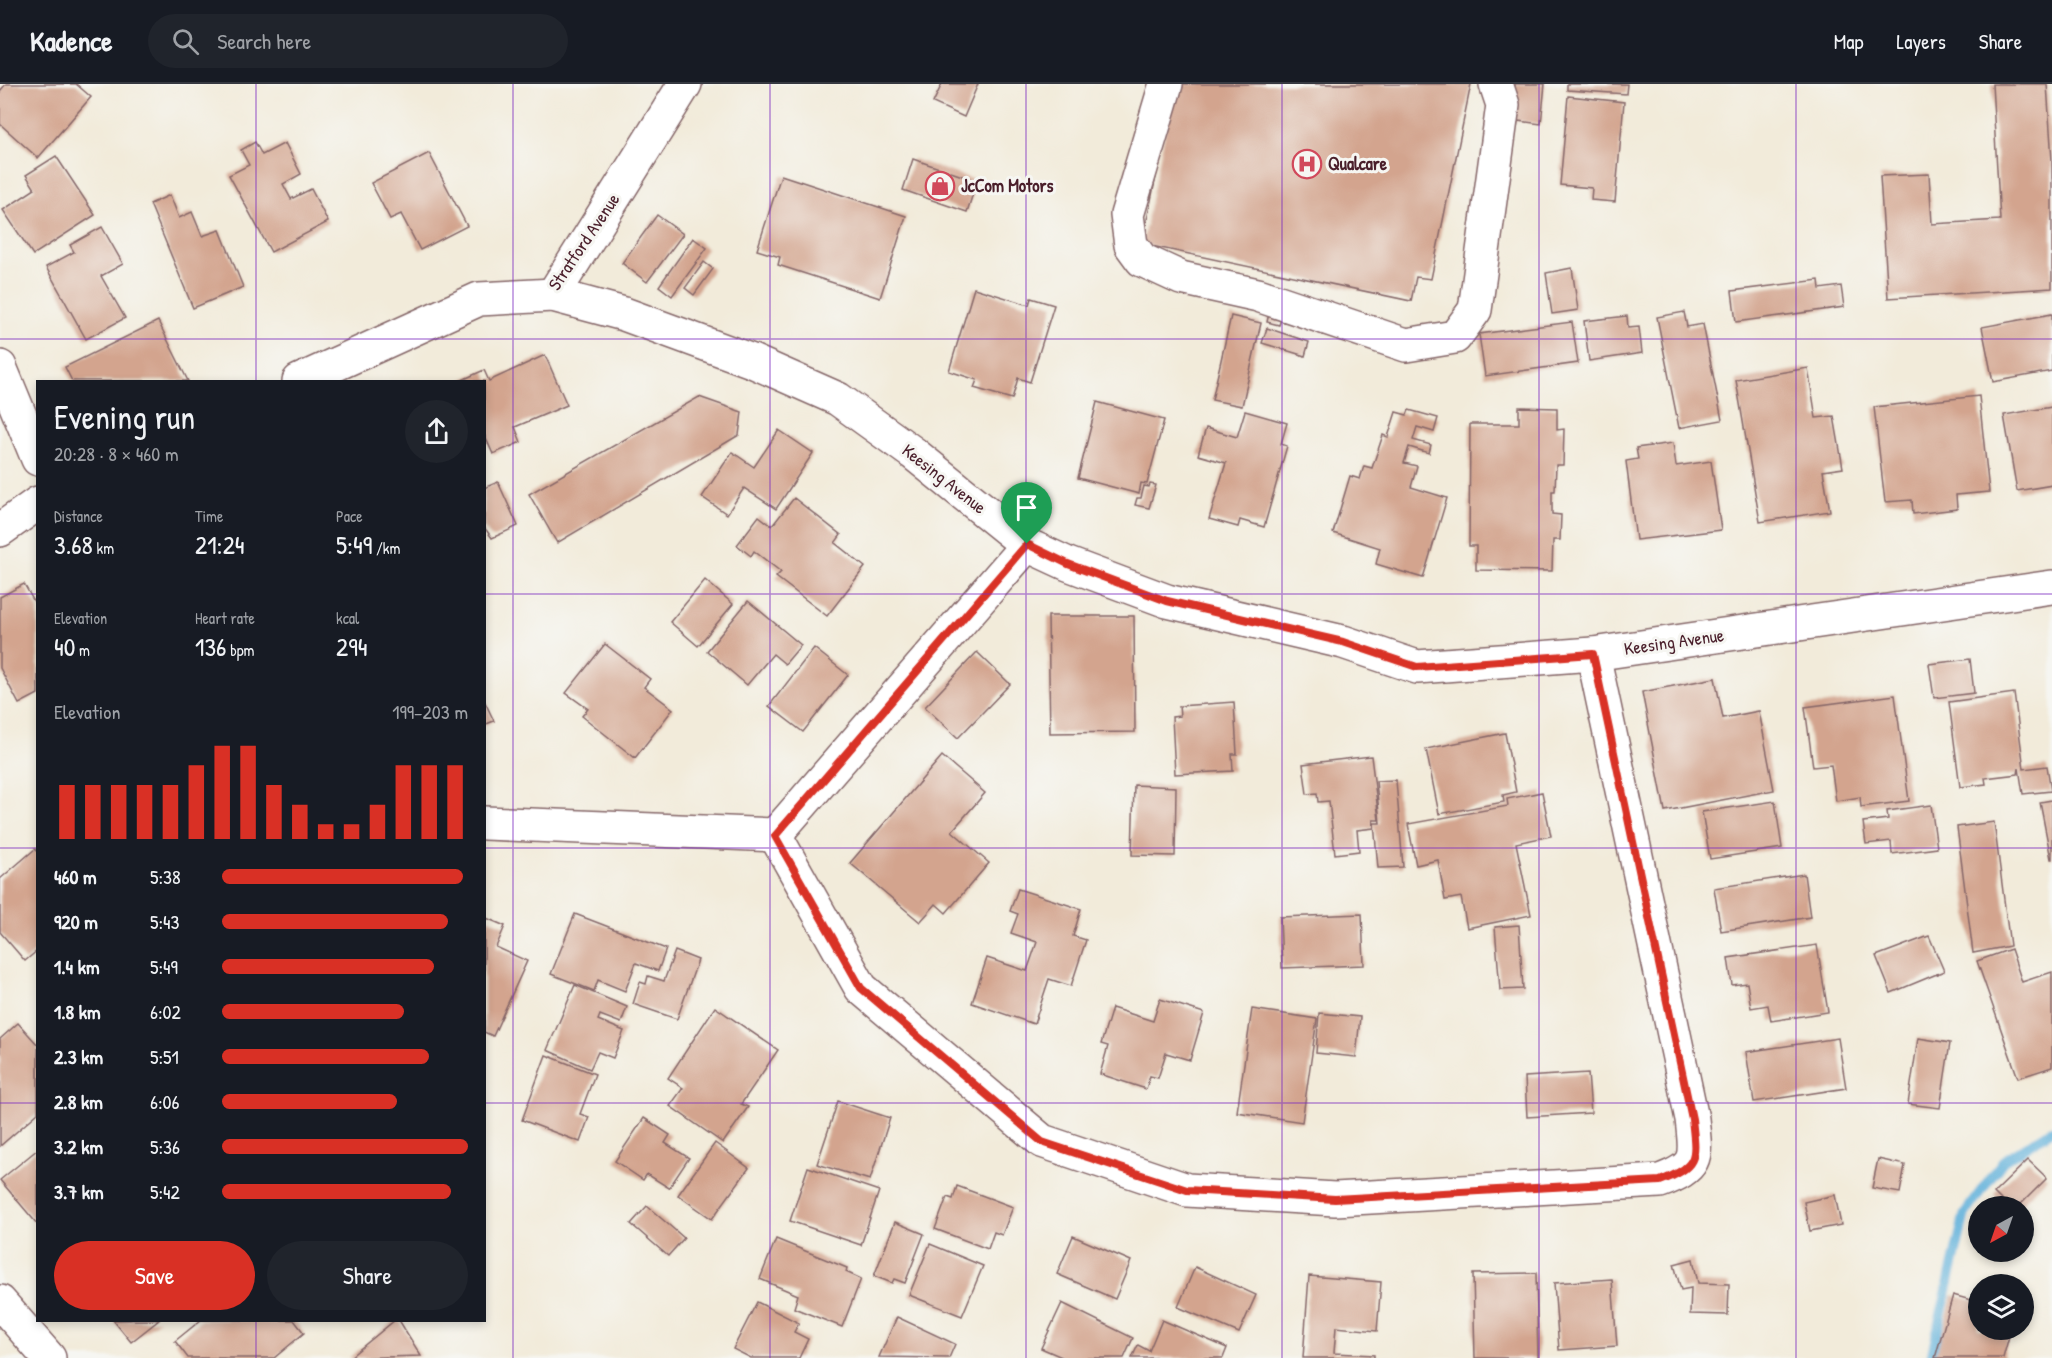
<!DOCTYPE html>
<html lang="en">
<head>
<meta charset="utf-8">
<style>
  :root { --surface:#171b24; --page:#20242c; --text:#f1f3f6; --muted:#9ea1a6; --line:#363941; --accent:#d93025 }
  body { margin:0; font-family:"Patrick Hand",sans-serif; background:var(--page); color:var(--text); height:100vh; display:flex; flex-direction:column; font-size:22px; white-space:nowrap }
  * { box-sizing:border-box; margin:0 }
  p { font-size:20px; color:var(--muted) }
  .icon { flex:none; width:33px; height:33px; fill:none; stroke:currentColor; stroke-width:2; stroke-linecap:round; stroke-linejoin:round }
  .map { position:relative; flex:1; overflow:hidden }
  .sheet { position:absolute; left:36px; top:296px; width:450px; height:942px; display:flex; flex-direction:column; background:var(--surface); border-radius:0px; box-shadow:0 3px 9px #0003 }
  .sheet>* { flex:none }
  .needle { width:39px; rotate:220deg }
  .buttons { position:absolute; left:1968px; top:1112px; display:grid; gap:12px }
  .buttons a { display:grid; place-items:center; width:66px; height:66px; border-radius:50%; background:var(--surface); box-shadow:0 3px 9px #0003; font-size:30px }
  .pin { position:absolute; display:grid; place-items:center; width:51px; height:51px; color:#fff; margin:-62px -26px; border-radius:50% 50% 50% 0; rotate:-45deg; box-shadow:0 0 6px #0007 }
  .pin .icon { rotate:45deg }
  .round { display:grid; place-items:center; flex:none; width:63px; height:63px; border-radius:32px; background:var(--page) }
  .overview { display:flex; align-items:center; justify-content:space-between; height:102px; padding:0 18px }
  h1 { font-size:33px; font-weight:600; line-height:45px }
  .stats { display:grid; grid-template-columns:repeat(3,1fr); gap:9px; height:102px; padding:6px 18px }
  .stats div { display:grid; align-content:center }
  .stats b { font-size:26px; font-weight:600 }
  .stats small { font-size:16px; font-weight:400 }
  .stats p { font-size:16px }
  .chart { height:168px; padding:12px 18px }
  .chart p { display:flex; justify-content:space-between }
  .chart svg { width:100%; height:108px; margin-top:6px; stroke:var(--accent); stroke-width:6 }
  .primary-button { display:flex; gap:12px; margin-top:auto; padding:12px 18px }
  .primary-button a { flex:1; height:69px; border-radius:36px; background:var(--accent); color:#fff; font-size:24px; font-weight:600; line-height:69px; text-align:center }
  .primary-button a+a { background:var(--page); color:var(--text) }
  ul { padding:0 18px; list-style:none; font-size:20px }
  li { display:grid; grid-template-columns:96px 72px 1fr; align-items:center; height:45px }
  li i { height:15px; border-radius:8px; background:var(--accent) }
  header { display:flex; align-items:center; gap:36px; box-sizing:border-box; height:84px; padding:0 30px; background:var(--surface); border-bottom:2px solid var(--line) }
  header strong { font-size:28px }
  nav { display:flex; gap:33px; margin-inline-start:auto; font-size:21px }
  .search { width:420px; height:54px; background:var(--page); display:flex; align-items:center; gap:15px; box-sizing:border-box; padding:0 21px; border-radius:33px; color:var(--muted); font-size:22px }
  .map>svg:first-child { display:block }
</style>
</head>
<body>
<header>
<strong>Kadence</strong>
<div class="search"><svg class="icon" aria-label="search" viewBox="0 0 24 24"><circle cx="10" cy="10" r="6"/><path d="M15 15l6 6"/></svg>Search here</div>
<nav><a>Map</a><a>Layers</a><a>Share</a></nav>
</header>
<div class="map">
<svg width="2052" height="1274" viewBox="0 0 2052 1274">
  <rect width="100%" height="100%" fill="#f6f6f2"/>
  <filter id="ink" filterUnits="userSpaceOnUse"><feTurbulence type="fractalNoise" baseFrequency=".0167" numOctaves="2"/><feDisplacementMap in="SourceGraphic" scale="12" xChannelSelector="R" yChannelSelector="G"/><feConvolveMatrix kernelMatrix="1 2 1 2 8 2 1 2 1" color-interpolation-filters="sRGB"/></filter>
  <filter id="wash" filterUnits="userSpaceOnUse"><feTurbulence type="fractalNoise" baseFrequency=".008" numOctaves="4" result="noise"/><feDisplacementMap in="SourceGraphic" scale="24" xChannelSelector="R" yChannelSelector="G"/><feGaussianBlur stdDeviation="1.35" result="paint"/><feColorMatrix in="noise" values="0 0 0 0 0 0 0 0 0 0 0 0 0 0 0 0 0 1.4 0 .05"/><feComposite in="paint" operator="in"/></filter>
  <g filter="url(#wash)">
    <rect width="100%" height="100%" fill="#f2ebda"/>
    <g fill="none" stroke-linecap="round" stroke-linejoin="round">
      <polyline stroke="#5fb0da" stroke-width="10" points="1931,1274 1965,1129 2003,1077 2052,1046"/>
    </g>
    <g id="blocks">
      <g fill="#d3a48e">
        <polygon points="6,0 76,0 91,13 38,74 0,40 0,7"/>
        <polygon points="942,0 978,0 964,33 933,19"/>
        <polygon points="1175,0 1471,0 1431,195 1416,193 1411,217 1142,160"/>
        <polygon points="1515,0 1545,0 1541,40 1511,36"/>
        <polygon points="1567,0 1627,0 1626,10 1567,6"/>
        <polygon points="1992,0 2047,0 2052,77 2052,204 1888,214 1880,92 1929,90 1932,140 2000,136"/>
        <polygon points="1568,12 1624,18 1615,118 1591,116 1592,104 1560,101"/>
        <polygon points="255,58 262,71 285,59 301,90 283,100 291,115 311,105 328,138 271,168 229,91 249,81 241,66"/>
        <polygon points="429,69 467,142 420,166 401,130 390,135 371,99"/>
        <polygon points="56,72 95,131 33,171 3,126 35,105 26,91"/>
        <polygon points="913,75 977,97 967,128 903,106"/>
        <polygon points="781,91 906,132 880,214 778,181 780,173 757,166"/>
        <polygon points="170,111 179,134 192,128 202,152 220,146 243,203 193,224 150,120"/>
        <polygon points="657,131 683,150 647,198 622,179"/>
        <polygon points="102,143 123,180 101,192 125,234 86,255 46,183 74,168 70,161"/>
        <polygon points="693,154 707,164 672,212 659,202"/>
        <polygon points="704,178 713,185 694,211 685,204"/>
        <polygon points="1572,184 1578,226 1552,230 1546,189"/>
        <polygon points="1819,196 1820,205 1841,202 1844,223 1736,238 1732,207"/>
        <polygon points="974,204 1029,221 1031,214 1054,221 1030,298 1018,294 1012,315 974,304 977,296 949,287"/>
        <polygon points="1270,225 1283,229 1279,241 1267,238"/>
        <polygon points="1684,228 1687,243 1703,240 1722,336 1679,344 1657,233"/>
        <polygon points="2052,230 2052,287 1993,298 1982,243"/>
        <polygon points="1231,232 1261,239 1242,322 1212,316"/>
        <polygon points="1627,232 1628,244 1639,243 1642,269 1589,277 1584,237"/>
        <polygon points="158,237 188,297 72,297 65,283"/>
        <polygon points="1572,238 1578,279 1485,292 1479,250"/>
        <polygon points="1267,244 1309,258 1305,272 1262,259"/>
        <polygon points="545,271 567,321 515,343 521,358 493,370 484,350 484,297 460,297 484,286 489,297"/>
        <polygon points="1808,284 1816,334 1834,332 1843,384 1823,387 1830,427 1760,438 1736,296"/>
        <polygon points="1979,312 1989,408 1956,411 1957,425 1913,430 1912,416 1885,418 1874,323"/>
        <polygon points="699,313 742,328 739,351 557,459 529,410"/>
        <polygon points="1097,318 1164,336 1147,400 1141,399 1139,410 1078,394"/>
        <polygon points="1519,323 1557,324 1557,346 1564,345 1563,381 1556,381 1555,407 1552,407 1552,430 1561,431 1560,456 1553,456 1552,487 1476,486 1476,462 1469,462 1470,340 1519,340"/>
        <polygon points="2052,323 2052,401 2017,407 2004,331"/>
        <polygon points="1409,326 1438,334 1434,348 1417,343 1413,356 1431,361 1429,369 1409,363 1404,379 1417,382 1411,403 1447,414 1423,494 1376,480 1380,464 1333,449 1350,392 1360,395 1364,382 1372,384 1383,351 1388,353 1396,328 1407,331"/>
        <polygon points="1245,327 1287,339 1281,360 1287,362 1264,443 1240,436 1238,443 1209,435 1226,379 1198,371 1206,344 1237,353"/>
        <polygon points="779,346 813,369 776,425 744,404 727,430 702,413 732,368 754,383"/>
        <polygon points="1673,359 1676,382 1711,377 1721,446 1636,456 1626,377 1638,375 1636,364"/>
        <polygon points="498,398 518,442 492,454 484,443 484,404"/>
        <polygon points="1150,400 1156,401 1149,424 1135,421 1137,414 1141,414 1144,402 1149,403"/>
        <polygon points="794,414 841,451 835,459 865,483 827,532 776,493 781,488 754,467 751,472 737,461 759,432 772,442"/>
        <polygon points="705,496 733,520 698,562 670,538"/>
        <polygon points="24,500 38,525 38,610 19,620 0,584 0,513"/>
        <polygon points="748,517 801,561 785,580 773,570 747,601 707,567"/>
        <polygon points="1048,532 1134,532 1135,648 1050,649"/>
        <polygon points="605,560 650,595 644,603 673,625 635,674 582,632 588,625 566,609"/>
        <polygon points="814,564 848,591 803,648 769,622"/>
        <polygon points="977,568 1010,600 958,654 925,623"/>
        <polygon points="1970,575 1974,609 1934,614 1929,580"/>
        <polygon points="1715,594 1723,634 1759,627 1774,706 1665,727 1642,608"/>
        <polygon points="2014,609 2024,685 2047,682 2051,707 2023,710 2019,684 2018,690 1985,694 1986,700 1960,703 1949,618"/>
        <polygon points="1895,611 1909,717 1861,723 1860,713 1836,717 1831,681 1813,683 1805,623"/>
        <polygon points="484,616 494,637 484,641"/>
        <polygon points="1234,618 1237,670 1232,670 1233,687 1175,690 1172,633 1180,632 1179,622"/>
        <polygon points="1505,649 1516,708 1503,711 1504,718 1439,730 1426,665"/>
        <polygon points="942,672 985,709 952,747 989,779 946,829 936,820 920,838 850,779"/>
        <polygon points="1371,672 1379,736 1373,736 1374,744 1357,746 1359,767 1335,770 1329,717 1318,718 1317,709 1307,710 1303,680"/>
        <polygon points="1396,696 1403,783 1378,784 1374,739 1380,739 1376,697"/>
        <polygon points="1134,701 1176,703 1175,772 1132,771"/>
        <polygon points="1542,708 1551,752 1516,759 1531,831 1467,844 1461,813 1445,816 1438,776 1416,781 1408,740 1508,722 1507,715"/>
        <polygon points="2052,716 2052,775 2051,775 2040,718"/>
        <polygon points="1775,717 1782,764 1710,775 1702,728"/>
        <polygon points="1931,721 1937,764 1892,770 1891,757 1866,760 1863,738 1888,735 1887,727"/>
        <polygon points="1994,738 2010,862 1973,869 1957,743"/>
        <polygon points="35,765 38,768 38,866 25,877 0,848 0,795"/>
        <polygon points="1804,790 1810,833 1721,847 1714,804"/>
        <polygon points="1018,805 1081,825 1073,852 1086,856 1071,902 1049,895 1034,940 972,919 987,874 1027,887 1037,858 1011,849 1018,830 1010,827"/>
        <polygon points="575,830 666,865 658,887 636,879 625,907 598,896 594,907 551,890"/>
        <polygon points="1362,830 1364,881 1282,884 1280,833"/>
        <polygon points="484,833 505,842 496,863 527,877 493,952 484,948"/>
        <polygon points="1519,841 1523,905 1500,906 1495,843"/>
        <polygon points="1929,852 1944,887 1891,909 1876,872"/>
        <polygon points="1817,861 1828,928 1771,937 1768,921 1751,924 1747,899 1732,901 1728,874"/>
        <polygon points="2011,865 2022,898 2052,888 2052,983 2018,994 1977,877"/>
        <polygon points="675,867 698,876 677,935 633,920 640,898 646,900 648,892 664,897"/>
        <polygon points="575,901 627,923 621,939 600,931 598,936 624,947 613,974 598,968 590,985 547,966"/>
        <polygon points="1160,915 1204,929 1190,976 1166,969 1158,994 1150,992 1146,1005 1100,990 1108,962 1101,960 1112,924 1153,937"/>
        <polygon points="715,923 778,966 741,1020 748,1023 723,1059 670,1022 683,1004 668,994"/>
        <polygon points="1252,925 1317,935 1302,1038 1237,1028"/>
        <polygon points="1319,929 1360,933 1356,973 1316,969"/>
        <polygon points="18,939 38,961 38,1029 0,1062 0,955"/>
        <polygon points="1838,954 1846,1004 1754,1018 1746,968"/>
        <polygon points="1918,954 1950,959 1940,1024 1908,1020"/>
        <polygon points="546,971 595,990 580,1030 589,1033 580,1058 522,1036"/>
        <polygon points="1588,989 1591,1029 1527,1033 1525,993"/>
        <polygon points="838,1017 890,1034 870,1096 817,1080"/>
        <polygon points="644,1034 670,1051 665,1059 689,1074 669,1104 647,1090 643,1096 615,1077"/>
        <polygon points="715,1059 749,1084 712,1135 678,1111"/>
        <polygon points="38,1065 38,1141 0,1096"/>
        <polygon points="1878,1075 1905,1081 1900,1109 1872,1104"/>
        <polygon points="2028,1076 2047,1094 2019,1122 2007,1122 1994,1109"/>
        <polygon points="808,1083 879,1107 861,1161 790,1137"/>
        <polygon points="957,1102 1013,1123 1002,1151 994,1148 988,1165 935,1145 947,1113 953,1115"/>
        <polygon points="1835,1111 1841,1141 1810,1147 1804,1118"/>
        <polygon points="647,1122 684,1154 668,1172 631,1140"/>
        <polygon points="895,1138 924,1150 905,1199 894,1195 892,1199 874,1192"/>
        <polygon points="1073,1152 1131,1177 1115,1215 1057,1190"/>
        <polygon points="776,1155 847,1184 846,1188 861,1195 842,1243 794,1224 798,1211 760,1195"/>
        <polygon points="930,1160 983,1182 962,1232 909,1211"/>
        <polygon points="1693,1175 1698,1199 1729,1200 1728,1231 1690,1230 1691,1204 1681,1206 1674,1180"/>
        <polygon points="1195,1183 1256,1211 1239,1249 1178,1223"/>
        <polygon points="1536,1189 1538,1274 1475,1274 1473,1190"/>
        <polygon points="1309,1192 1381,1198 1377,1247 1336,1243 1334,1269 1374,1271 1374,1274 1303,1274"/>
        <polygon points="1612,1195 1617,1262 1559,1266 1554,1199"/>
        <polygon points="1953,1211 1978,1218 1978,1245 2011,1245 2003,1274 1935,1274"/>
        <polygon points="757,1218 799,1239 794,1248 808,1255 799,1274 751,1274 733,1265"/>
        <polygon points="1062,1219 1133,1254 1124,1274 1064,1274 1041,1264"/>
        <polygon points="897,1233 955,1260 949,1274 879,1273"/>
        <polygon points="113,1236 159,1236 131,1258"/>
        <polygon points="201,1236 294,1236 304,1249 274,1274 188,1274 175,1257"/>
        <polygon points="395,1236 399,1236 421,1272 349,1274"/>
        <polygon points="1162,1236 1227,1264 1223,1274 1132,1274 1138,1261 1149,1267"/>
      </g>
    </g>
  </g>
  <g filter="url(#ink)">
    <use href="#blocks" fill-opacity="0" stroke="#856668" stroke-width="1.5"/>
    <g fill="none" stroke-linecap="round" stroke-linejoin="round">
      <g stroke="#856668" stroke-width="36">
        <g id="minor">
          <polyline points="1166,0 1127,131 1131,161 1142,176 1181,194 1258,211 1406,261 1455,253 1475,226 1503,21 1496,0"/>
          <polyline points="553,211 685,0"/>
          <polyline points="0,283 38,375"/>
          <polyline points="299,297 479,215 553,211 624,230 752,277 838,315 913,369 1027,461 1068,480 1167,517 1343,558 1417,583 1593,570 2052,503"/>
          <polyline points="0,446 38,419"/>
          <path d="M1027,461l-252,290 86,153 181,153 145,49 148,9 325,-18c40,-15 36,-24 32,-62l-99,-465"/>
          <polyline points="484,739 775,751"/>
          <polyline points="0,1218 49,1274"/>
        </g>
      </g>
      <use href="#minor" stroke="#fff" stroke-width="33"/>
    </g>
  </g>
  <g fill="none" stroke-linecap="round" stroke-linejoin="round" filter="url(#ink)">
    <g stroke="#fff" stroke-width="12">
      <path id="route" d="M1027,460l41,20 99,37 176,41 74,25 176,-13 99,465c4,38 8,47 -32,62l-325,18 -148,-9 -145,-48 -181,-154 -86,-152z"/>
    </g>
    <use href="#route" stroke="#d93025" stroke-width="8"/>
  </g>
  <path fill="none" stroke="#7b2cbf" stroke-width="1.5" stroke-opacity="0.55" d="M256,0v297M513,0v1274M770,0v1274M1026,0v1274M1282,0v1274M1539,0v1274M1796,0v1274M0,255h2052M0,510h38M484,510h1568M0,764h38M484,764h1568M0,1019h38M484,1019h1568M256,1236v38"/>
  <defs>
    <g id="hospital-ring" transform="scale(1.5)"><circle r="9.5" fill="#f6f6f2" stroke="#d1495b" stroke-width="1.5"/><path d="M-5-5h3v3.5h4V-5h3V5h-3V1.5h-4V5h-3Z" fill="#d1495b"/></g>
    <g id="shop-ring" transform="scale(1.5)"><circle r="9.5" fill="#f6f6f2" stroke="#d1495b" stroke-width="1.5"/><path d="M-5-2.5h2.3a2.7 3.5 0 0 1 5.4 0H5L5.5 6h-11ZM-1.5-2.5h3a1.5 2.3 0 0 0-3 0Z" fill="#d1495b"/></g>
  </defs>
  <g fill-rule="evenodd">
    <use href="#hospital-ring" x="1307" y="80"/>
    <use href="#shop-ring" x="940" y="102"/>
  </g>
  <g text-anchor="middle" stroke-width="6" stroke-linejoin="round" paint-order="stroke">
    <g font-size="18" font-weight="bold" fill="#4a1f2b" stroke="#f6f6f2" text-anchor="start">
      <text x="1328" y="86">Qualcare</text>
      <text x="961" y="108">JcCom Motors</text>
    </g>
    <g font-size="18" fill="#4a1f2b" stroke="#f6f6f2">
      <text transform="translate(584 158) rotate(-56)" y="6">Stratford Avenue</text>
      <text transform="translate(944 395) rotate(38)" y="6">Keesing Avenue</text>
      <text transform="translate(1674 558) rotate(-8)" y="6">Keesing Avenue</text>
    </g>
  </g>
</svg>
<div class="buttons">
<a><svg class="needle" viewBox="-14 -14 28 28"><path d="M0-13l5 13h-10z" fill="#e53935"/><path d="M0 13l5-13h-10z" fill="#9ea1a6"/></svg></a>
<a><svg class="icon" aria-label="layers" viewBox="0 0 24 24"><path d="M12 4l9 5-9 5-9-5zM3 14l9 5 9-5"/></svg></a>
</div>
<div class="pin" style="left:1027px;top:460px;background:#1e9e55"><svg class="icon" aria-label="arrive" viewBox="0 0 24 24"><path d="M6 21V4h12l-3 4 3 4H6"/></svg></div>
<section class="sheet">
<div class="overview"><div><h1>Evening run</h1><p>20:28 · 8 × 460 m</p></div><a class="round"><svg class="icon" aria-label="share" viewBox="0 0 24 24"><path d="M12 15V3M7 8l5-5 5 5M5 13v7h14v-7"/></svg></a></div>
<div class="stats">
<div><p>Distance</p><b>3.68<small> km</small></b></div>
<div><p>Time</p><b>21:24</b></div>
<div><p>Pace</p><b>5:49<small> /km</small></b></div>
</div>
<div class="stats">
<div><p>Elevation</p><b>40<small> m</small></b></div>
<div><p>Heart rate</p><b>136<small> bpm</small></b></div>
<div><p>kcal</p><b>294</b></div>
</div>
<div class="chart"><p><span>Elevation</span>199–203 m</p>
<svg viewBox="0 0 160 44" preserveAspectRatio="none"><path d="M5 44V22M15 44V22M25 44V22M35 44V22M45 44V22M55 44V14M65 44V6M75 44V6M85 44V22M95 44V30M105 44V38M115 44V38M125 44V30M135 44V14M145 44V14M155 44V14"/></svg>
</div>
<ul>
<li><b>460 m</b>5:38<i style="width:98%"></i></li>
<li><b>920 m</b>5:43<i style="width:92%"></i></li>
<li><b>1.4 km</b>5:49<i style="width:86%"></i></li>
<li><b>1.8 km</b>6:02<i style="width:74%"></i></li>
<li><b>2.3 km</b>5:51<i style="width:84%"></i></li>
<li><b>2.8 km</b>6:06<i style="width:71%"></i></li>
<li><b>3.2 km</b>5:36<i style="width:100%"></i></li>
<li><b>3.7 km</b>5:42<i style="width:93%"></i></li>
</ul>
<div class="primary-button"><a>Save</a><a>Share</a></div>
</section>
</div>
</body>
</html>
